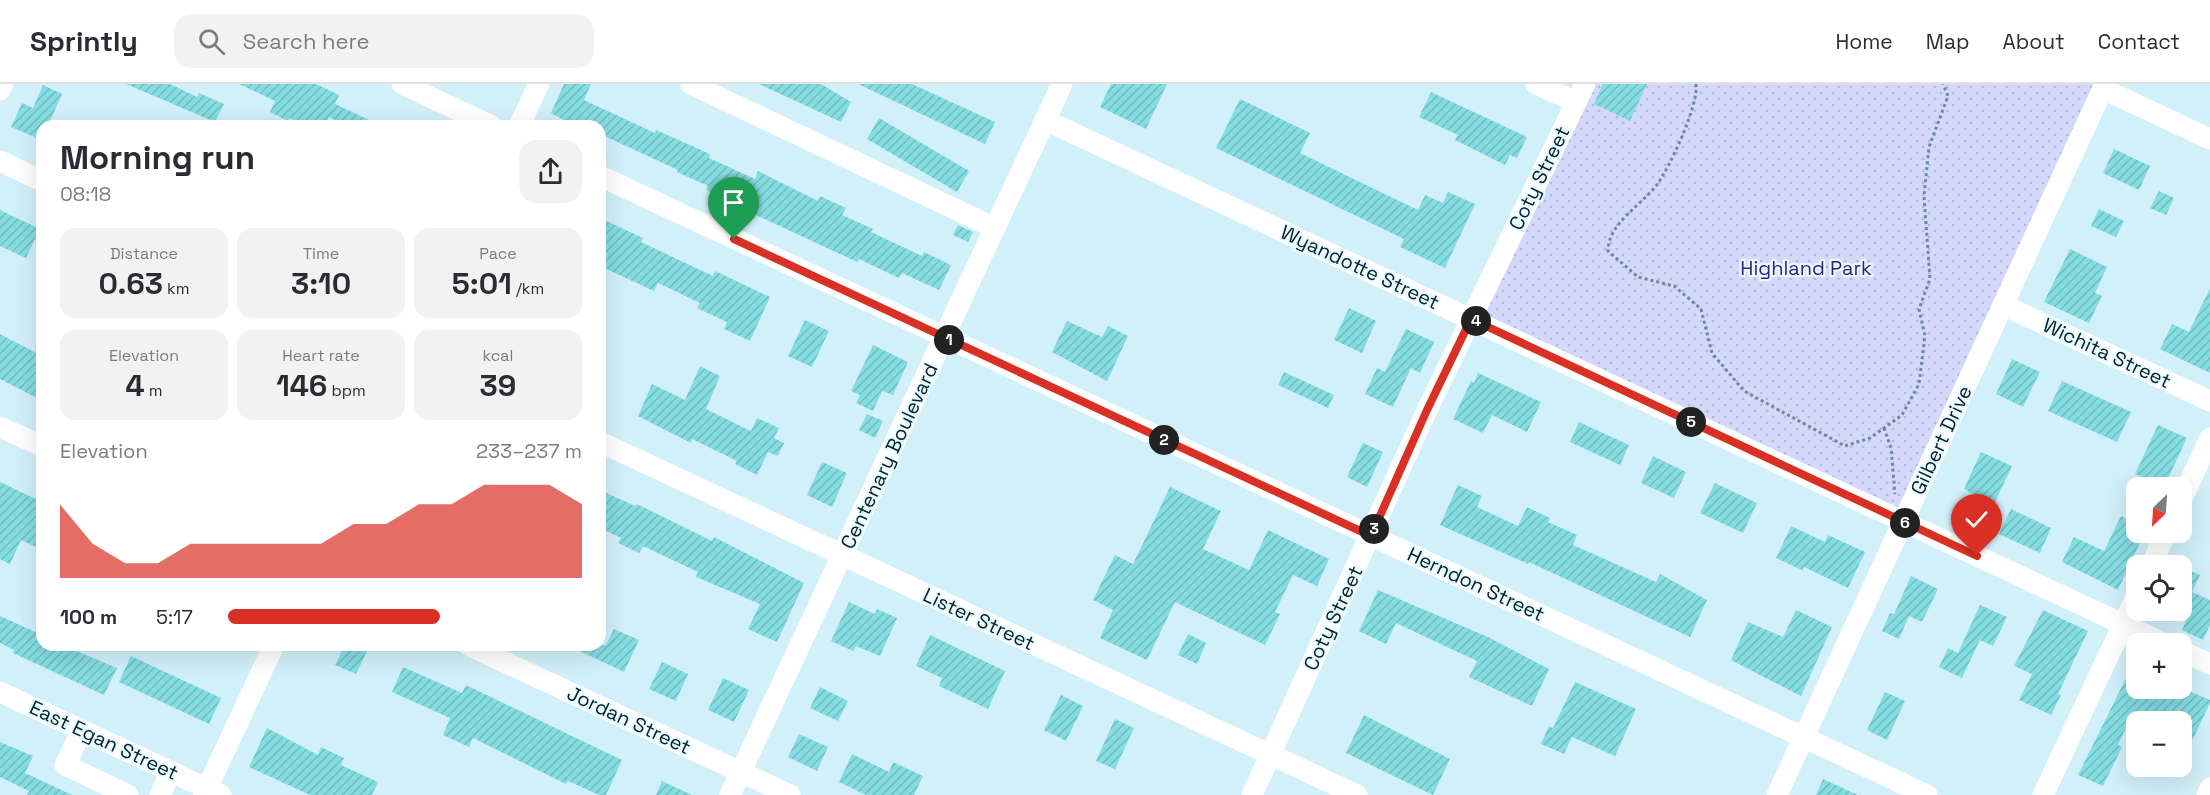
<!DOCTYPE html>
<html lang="en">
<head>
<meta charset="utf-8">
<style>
  :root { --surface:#fff; --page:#f2f2f3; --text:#2b2b33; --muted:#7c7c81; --line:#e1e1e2; --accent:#d93025 }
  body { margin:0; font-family:"Space Grotesk",sans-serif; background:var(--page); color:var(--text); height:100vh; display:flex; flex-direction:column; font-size:22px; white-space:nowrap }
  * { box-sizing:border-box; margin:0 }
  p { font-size:20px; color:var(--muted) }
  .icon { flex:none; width:33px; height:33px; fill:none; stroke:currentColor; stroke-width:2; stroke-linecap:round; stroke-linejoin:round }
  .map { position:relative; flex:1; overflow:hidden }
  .panel { position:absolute; left:36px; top:36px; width:570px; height:531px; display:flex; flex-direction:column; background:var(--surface); border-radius:18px; box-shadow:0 6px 24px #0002 }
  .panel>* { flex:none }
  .needle { width:39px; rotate:205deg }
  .fabs { position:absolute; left:2126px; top:393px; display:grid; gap:12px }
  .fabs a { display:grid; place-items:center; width:66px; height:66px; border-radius:12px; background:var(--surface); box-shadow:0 6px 24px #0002; font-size:30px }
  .pin { position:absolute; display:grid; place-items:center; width:51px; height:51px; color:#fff; margin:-62px -26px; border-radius:50% 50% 50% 0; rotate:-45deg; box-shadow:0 0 6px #0007 }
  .pin .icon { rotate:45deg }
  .km { position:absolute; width:30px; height:30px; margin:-15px; border-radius:50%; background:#222; color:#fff; font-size:16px; line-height:30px; text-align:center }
  .round { display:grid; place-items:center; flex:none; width:63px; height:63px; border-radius:18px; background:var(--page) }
  .overview { display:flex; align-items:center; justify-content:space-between; height:102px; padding:0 24px }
  h1 { font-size:33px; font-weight:800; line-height:45px }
  .figures { display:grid; grid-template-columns:repeat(3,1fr); gap:9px; height:102px; padding:6px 24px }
  .figures div { display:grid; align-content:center; border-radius:15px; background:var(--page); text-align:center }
  .figures b { font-size:30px; font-weight:800 }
  .figures small { font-size:16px; font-weight:400 }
  .figures p { font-size:16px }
  .chart { height:168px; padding:12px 24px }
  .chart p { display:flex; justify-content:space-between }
  .chart svg { width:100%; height:108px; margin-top:6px; fill:var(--accent); opacity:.7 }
  ul { padding:0 24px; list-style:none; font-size:20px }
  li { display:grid; grid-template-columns:96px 72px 1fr; align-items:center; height:45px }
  li i { height:15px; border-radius:8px; background:var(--accent) }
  header { display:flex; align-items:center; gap:36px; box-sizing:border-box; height:84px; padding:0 30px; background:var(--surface); border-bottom:2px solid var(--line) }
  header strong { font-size:28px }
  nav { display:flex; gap:33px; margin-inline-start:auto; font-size:21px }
  .search { width:420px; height:54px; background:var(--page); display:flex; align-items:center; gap:15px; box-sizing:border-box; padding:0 21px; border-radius:18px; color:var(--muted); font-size:22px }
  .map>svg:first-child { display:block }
</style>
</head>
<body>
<header>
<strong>Sprintly</strong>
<div class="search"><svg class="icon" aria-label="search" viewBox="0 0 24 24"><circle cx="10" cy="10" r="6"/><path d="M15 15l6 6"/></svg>Search here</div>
<nav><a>Home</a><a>Map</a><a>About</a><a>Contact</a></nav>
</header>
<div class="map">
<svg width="2210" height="711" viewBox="0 0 2210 711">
  <defs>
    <pattern id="park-dots" width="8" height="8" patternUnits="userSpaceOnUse" patternTransform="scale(1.5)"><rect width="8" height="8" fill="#d4d8fa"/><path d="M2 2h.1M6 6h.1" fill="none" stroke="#b4b9d6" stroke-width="1.8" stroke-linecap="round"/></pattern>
    <pattern id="building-hatch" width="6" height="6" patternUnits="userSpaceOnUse" patternTransform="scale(1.5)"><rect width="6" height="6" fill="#85dde2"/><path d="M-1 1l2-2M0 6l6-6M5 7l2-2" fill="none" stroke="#71bdc2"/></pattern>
  </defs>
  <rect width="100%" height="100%" fill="#d2f0fa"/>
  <polygon fill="url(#park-dots)" points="1589,0 2095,0 1897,429 1476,233"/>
  <g fill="url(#building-hatch)">
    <polygon points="126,0 170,0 197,13 199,9 224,20 215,38"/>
    <polygon points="239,0 316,0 339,11 335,20 382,42 347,42 329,33 325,42 306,42 289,34 288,37 270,28 275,17"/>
    <polygon points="564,0 591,0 584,16 655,49 656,46 690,61 710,70 709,74 755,95 758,87 818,117 820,112 846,124 842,131 873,145 871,148 922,172 924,168 951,181 939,206 902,189 899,194 859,175 857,178 741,124 706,106 708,102 677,88 678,86 600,50 600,42 575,42 551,29"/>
    <polygon points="759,0 821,0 851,18 841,38"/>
    <polygon points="858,0 912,0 995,38 985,60"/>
    <polygon points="1111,0 1167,0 1146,45 1100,23"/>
    <polygon points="1603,0 1647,0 1630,37 1594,20"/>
    <polygon points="43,1 62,10 48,42 42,42 42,56 11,43 22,19 33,24"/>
    <polygon points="1431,8 1527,53 1517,74 1510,71 1505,81 1455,56 1458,51 1419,33"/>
    <polygon points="1240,15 1310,49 1300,69 1418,126 1425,111 1443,119 1448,108 1475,120 1445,184 1400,163 1404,155 1216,64"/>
    <polygon points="879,34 969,87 957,108 867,55"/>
    <polygon points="2114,65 2150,82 2139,106 2103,89"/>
    <polygon points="2159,107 2174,114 2166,131 2150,124"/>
    <polygon points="2099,125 2124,137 2116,153 2091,142"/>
    <polygon points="0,126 40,145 26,174 0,162"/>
    <polygon points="600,134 643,154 641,158 713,192 715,187 770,213 750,257 724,245 727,238 697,224 700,219 658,199 654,207 600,182"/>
    <polygon points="958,141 973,148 968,158 953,151"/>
    <polygon points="2070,165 2107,183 2095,209 2102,212 2089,239 2044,218"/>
    <polygon points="2210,204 2210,289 2160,265 2172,240 2189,248"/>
    <polygon points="1349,224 1376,237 1362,269 1334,256"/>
    <polygon points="805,236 829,247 812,283 788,272"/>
    <polygon points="1067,237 1102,253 1108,242 1128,252 1107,297 1052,268"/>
    <polygon points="1406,245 1434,258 1420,289 1411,284 1393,323 1365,310 1377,284 1385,288"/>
    <polygon points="0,250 42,272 42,307 39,315 0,295"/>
    <polygon points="873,261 908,278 893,311 882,307 873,327 856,319 860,311 851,307"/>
    <polygon points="2012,275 2040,288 2023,323 1996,310"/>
    <polygon points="700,282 720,292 706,325 751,347 757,334 779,344 774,354 784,359 778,372 768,368 757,391 735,380 737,377 692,355 691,359 638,332 652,300 685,316"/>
    <polygon points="1284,288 1334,311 1328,324 1278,301"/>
    <polygon points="1478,289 1541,318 1527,348 1492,331 1483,349 1453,335 1471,297 1474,299"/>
    <polygon points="2062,297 2131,328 2117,358 2048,327"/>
    <polygon points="867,330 883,337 875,354 859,346"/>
    <polygon points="1579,338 1629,361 1620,381 1570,358"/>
    <polygon points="2158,341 2187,354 2164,403 2135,390"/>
    <polygon points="1363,359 1383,368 1367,403 1347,393"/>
    <polygon points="1981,368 2012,382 1994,420 1964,405"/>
    <polygon points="1653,372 1686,388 1674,414 1641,399"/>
    <polygon points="822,378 847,389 832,423 807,411"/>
    <polygon points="0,398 42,418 42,466 21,456 10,480 0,475"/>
    <polygon points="1715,399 1757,419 1743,449 1700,429"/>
    <polygon points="1458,401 1482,412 1477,423 1518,442 1527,423 1550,434 1548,438 1577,451 1573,461 1656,498 1660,490 1707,516 1690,553 1529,478 1528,480 1440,441"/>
    <polygon points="1170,403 1221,427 1203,465 1249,486 1268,446 1329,475 1317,502 1293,491 1275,528 1280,530 1265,561 1175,518 1147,576 1100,554 1113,526 1093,516 1115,471 1133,480"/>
    <polygon points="600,406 635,422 637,420 712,457 714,453 804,499 777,558 748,545 760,520 696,493 698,488 643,462 639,469 618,459 621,454 600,444"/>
    <polygon points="2011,425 2051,444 2040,469 1999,450"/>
    <polygon points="2121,432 2136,440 2136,448 2145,448 2118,506 2062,478 2074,453 2104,467"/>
    <polygon points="1791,442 1825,458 1828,451 1865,468 1848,504 1804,483 1802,486 1776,474"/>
    <polygon points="2181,483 2200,491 2192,508 2210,516 2210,541 2203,556 2182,546 2189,530 2183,527 2181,531"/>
    <polygon points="1911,492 1938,505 1922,538 1909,532 1899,555 1882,547 1890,529 1894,530"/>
    <polygon points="1378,506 1488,553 1549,585 1532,622 1469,593 1477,577 1396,539 1386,560 1359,547"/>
    <polygon points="849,518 875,530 877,525 897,534 880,572 856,562 853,567 831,557"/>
    <polygon points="1980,521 2007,533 1993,562 1980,556 1962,594 1939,583 1948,564 1958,569"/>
    <polygon points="1796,526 1832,543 1801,612 1731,576 1748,538 1783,553"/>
    <polygon points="2043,526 2088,547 2058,610 2061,611 2051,631 2019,616 2032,590 2014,582"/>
    <polygon points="0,532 42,551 42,561 62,561 117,584 104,611 13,569 14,566 0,559"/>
    <polygon points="614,545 639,556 624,588 567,561 606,561"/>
    <polygon points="1188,550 1206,559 1197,580 1178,571"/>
    <polygon points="930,551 1005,587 988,625 939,602 942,594 916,582"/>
    <polygon points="345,561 370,561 356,590 335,581"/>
    <polygon points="131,572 221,614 209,640 119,598"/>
    <polygon points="2136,574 2136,604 2182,604 2210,616 2210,619 2191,659 2181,654 2181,638 2146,638 2132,631 2118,661 2122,663 2103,702 2078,691"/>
    <polygon points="662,578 688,590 676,617 649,605"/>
    <polygon points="403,583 462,609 466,601 622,676 606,711 599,711 568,697 566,700 473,654 469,663 443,651 450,634 392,608"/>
    <polygon points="723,594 749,606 734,638 708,626"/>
    <polygon points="1575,598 1636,625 1615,672 1572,653 1564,670 1541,660 1549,642 1553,644"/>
    <polygon points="820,603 848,617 838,637 810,624"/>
    <polygon points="1885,608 1905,617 1887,656 1867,646"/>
    <polygon points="1061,611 1083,622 1066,657 1044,646"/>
    <polygon points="1364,631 1450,675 1433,711 1346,669"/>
    <polygon points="1115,635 1134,644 1115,685 1096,677"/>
    <polygon points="267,644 318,671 321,663 344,674 341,681 378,698 372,711 310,711 249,683"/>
    <polygon points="799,650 828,663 817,687 788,673"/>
    <polygon points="0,658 33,672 25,689 72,711 27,711 29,707 0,693"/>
    <polygon points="852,670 889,688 893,678 923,692 914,711 866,711 839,698"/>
    <polygon points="1823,695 1858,711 1816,711"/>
    <polygon points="662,697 692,711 656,711"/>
  </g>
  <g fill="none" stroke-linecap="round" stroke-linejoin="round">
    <g stroke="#6c8c96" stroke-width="3" stroke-dasharray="3 3" stroke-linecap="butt">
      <path d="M1696,0c3,21 -27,85 -40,102 -16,20 -48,38 -48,65l30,26 36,9 27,23 11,44 32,38 101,55 25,-8 32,-23 17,-31 6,-48 -6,-27 11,-30 -6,-83 5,-49 19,-51 -5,-12"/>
      <polyline points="1884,344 1891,364 1895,410"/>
    </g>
    <g stroke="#fff" stroke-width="21">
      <polyline points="402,0 492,42"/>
      <polyline points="691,0 995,144"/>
      <polyline points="1536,0 1576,18"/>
      <polyline points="2103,5 2210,55"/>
      <polyline points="0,6 3,0"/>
      <polyline points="1045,36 2165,560"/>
      <polyline points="519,42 539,0"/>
      <polyline points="0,77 42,97"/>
      <polyline points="600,92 1927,711"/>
      <polyline points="2003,221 2210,317"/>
      <polyline points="0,343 42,362"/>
      <polyline points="600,358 1357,711"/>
      <polyline points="2181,417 2210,354"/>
      <polyline points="2151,482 2166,448"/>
      <polyline points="468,561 790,711"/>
      <polyline points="2181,567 2210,580"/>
      <polyline points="0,608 221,711"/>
      <polyline points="82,646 65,681 128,711"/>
      <polyline points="160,711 171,688"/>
      <polyline points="204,711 274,561"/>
      <polyline points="730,711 1062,0"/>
      <polyline points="1252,711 1427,326 1585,0"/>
      <polyline points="1777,711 2105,0"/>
      <polyline points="2043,711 2136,513"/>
      <polyline points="2207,711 2210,704"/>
    </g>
  </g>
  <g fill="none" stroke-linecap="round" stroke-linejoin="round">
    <g stroke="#fff" stroke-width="12">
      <polyline id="route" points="734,155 1371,452 1427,326 1471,235 1977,472"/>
    </g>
    <use href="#route" stroke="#d93025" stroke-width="8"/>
  </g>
  <g text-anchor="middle" stroke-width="4.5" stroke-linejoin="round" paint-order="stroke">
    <g font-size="20" fill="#00222c" stroke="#ebfaff">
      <text transform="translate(1539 94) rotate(-64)" y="7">Coty Street</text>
      <text transform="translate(1360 183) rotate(25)" y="7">Wyandotte Street</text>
      <text transform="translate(2107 269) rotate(25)" y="7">Wichita Street</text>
      <text transform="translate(1941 356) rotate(-65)" y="7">Gilbert Drive</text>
      <text transform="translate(889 372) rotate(-65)" y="7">Centenary Boulevard</text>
      <text transform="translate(1476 500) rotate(25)" y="7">Herndon Street</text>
      <text transform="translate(1333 534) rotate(-65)" y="7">Coty Street</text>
      <text transform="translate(979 535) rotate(25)" y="7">Lister Street</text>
      <text transform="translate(629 636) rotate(25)" y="7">Jordan Street</text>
      <text transform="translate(104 656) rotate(25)" y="7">East Egan Street</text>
    </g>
    <g font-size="20" fill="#2f2282" stroke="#ebfaff">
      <text x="1806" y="191">Highland Park</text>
    </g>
  </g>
</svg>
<div class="fabs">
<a><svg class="needle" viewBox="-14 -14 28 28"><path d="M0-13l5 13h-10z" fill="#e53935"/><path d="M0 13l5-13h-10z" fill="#7c7c81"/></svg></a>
<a><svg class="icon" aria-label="locate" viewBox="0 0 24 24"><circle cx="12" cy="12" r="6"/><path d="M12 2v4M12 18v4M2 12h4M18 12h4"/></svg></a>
<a>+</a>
<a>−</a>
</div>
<div class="pin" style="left:734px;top:155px;background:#1e9e55"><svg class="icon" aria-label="arrive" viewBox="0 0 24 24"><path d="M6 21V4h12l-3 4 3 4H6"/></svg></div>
<div class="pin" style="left:1977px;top:472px;background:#d93025"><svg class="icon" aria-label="check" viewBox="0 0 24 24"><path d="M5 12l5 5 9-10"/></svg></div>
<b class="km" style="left:949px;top:256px">1</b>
<b class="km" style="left:1164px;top:356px">2</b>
<b class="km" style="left:1374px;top:445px">3</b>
<b class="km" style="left:1476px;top:237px">4</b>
<b class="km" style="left:1691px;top:338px">5</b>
<b class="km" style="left:1905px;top:439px">6</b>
<section class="panel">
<div class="overview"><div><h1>Morning run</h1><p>08:18</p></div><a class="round"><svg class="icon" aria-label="share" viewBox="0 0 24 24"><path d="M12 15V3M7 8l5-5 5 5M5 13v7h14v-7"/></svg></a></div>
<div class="figures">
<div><p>Distance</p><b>0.63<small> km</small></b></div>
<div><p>Time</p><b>3:10</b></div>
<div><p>Pace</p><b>5:01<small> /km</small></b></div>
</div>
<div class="figures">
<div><p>Elevation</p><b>4<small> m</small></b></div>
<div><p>Heart rate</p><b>146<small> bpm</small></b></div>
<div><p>kcal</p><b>39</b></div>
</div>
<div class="chart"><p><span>Elevation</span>233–237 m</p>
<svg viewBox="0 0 160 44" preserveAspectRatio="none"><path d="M0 44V14L10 30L20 38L30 38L40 30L50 30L60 30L70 30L80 30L90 22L100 22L110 14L120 14L130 6L140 6L150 6L160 14V44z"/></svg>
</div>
<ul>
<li><b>100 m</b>5:17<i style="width:60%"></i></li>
</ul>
</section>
</div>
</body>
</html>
